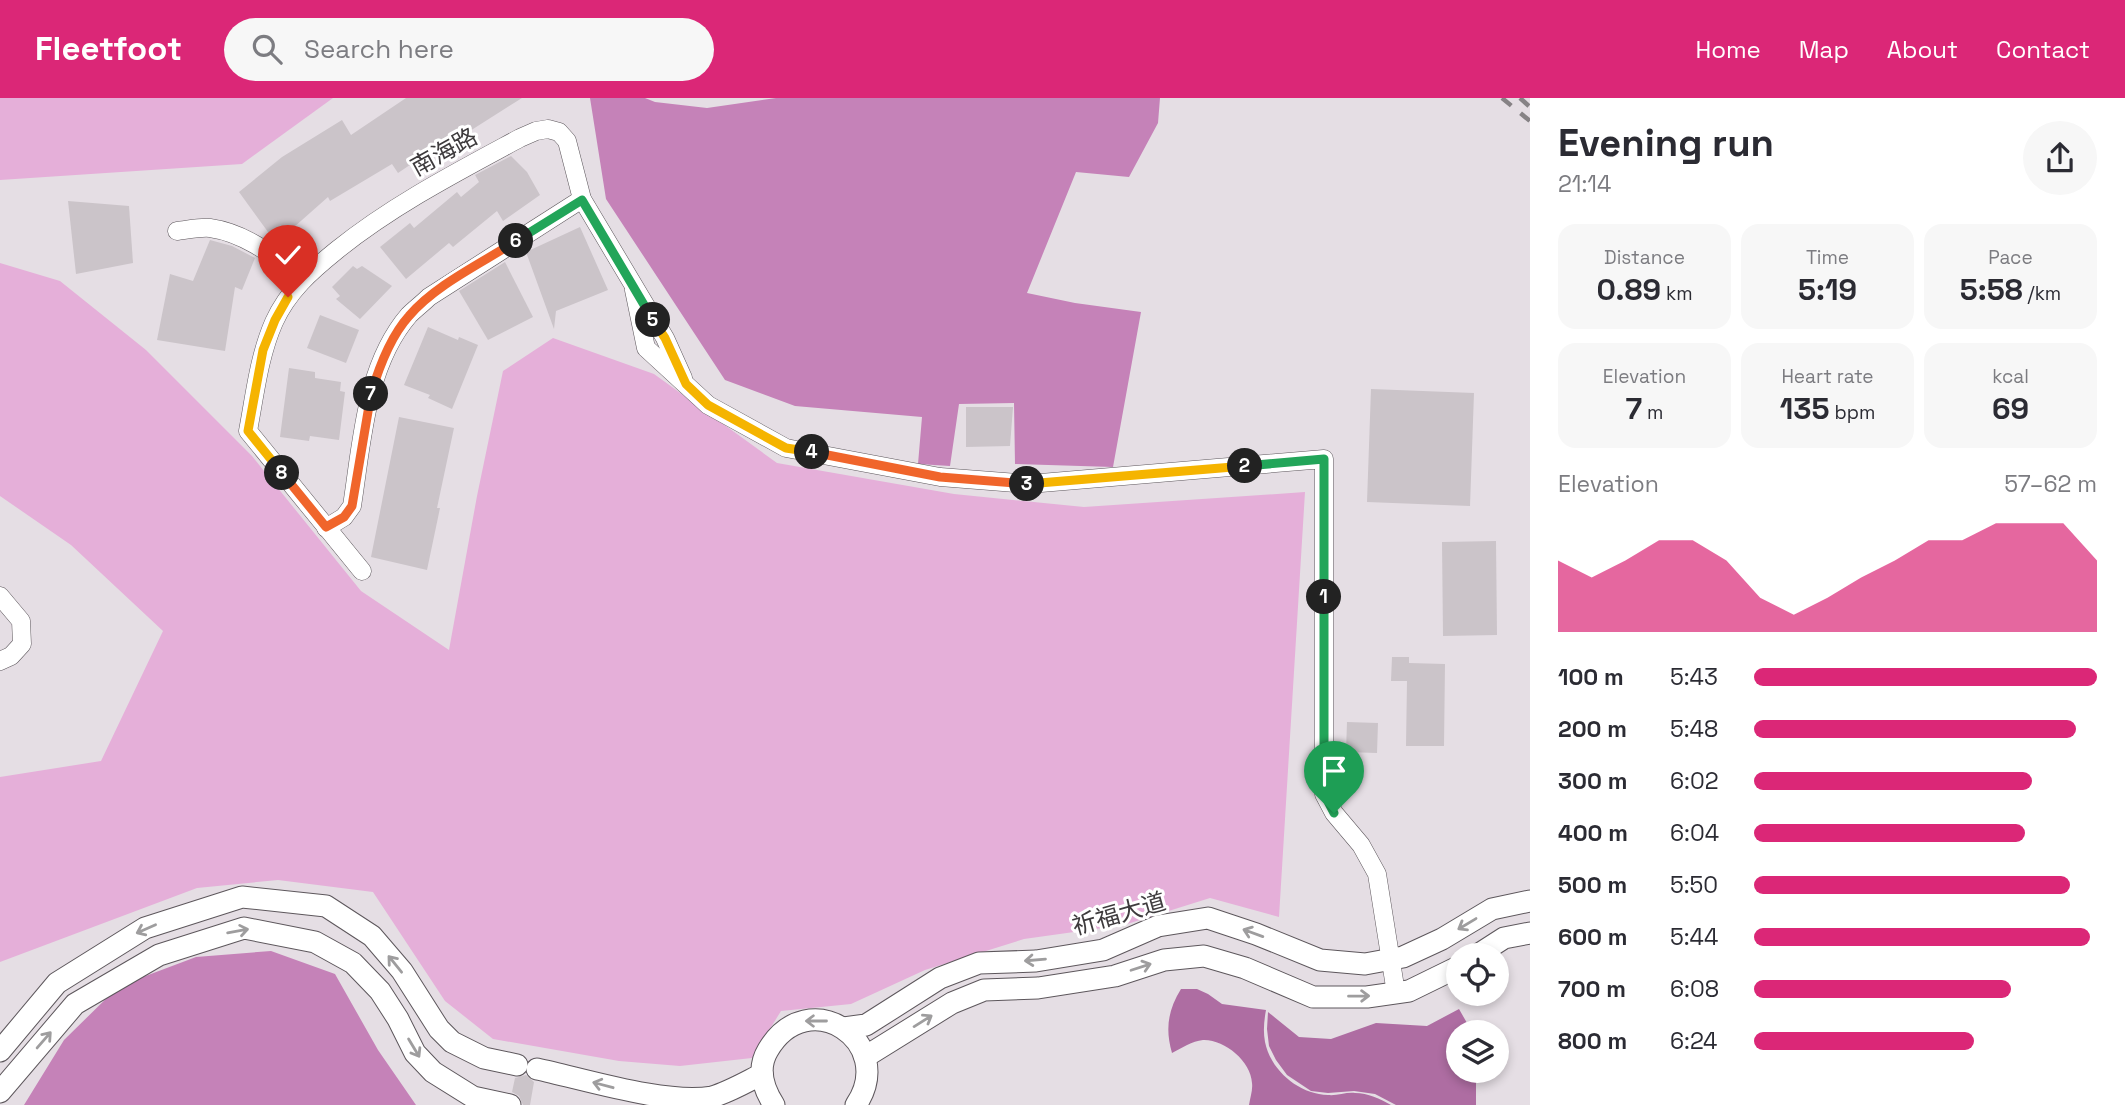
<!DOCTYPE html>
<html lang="en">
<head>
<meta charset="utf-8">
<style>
  :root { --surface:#fff; --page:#f7f7f7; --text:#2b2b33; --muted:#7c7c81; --accent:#db2777 }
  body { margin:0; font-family:"Space Grotesk","Noto Sans SC",sans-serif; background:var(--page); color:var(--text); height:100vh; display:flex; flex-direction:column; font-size:26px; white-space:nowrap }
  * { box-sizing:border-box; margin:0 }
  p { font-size:23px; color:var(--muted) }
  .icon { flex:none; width:38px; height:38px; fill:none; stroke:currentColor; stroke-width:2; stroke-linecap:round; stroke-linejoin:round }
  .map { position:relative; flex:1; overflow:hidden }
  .details { display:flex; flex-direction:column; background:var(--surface); width:595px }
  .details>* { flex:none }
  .buttons { position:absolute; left:1446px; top:845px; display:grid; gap:14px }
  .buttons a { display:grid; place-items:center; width:63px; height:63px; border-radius:50%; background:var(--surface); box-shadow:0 4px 10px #0003; font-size:35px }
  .pin { position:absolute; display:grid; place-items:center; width:60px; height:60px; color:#fff; margin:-72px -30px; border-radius:50% 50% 50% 0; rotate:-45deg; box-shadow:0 0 7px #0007 }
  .pin .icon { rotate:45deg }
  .km { position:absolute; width:35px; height:35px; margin:-18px; border-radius:50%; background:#222; color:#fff; font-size:19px; line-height:35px; text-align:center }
  .round { display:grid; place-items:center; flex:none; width:74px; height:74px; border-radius:37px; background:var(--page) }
  .headline { display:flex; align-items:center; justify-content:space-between; height:119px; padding:0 28px }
  h1 { font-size:38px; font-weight:700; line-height:52px }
  .figures { display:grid; grid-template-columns:repeat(3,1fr); gap:10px; height:119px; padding:7px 28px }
  .figures div { display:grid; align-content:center; border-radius:18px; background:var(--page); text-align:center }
  .figures b { font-size:30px; font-weight:700 }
  .figures small { font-size:19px; font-weight:400 }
  .figures p { font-size:19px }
  .chart { height:196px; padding:14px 28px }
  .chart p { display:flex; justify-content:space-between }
  .chart svg { width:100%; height:126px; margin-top:7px; fill:var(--accent); opacity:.7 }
  ul { padding:0 28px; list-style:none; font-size:23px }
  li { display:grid; grid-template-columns:112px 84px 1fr; align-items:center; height:52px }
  li i { height:18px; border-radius:9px; background:var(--accent) }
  header { display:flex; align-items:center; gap:42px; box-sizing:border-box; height:98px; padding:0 35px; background:var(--accent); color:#fff }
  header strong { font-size:33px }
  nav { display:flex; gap:38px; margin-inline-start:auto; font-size:24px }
  .search { width:490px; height:63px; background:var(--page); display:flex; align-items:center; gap:18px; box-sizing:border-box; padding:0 24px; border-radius:38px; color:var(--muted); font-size:26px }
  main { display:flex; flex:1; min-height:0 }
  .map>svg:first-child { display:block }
</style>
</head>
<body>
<header>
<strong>Fleetfoot</strong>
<div class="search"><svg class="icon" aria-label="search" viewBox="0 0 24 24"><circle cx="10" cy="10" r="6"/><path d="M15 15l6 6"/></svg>Search here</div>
<nav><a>Home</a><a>Map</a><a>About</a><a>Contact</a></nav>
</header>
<main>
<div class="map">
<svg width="1530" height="1007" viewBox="0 0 1530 1007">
  <rect width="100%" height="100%" fill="#e5dee4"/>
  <g fill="#e5afd9">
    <polygon points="0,0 333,0 242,66 0,82"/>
    <polygon points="0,165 60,183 146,252 252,358 361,493 449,552 477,398 503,273 553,240 654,276 777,365 954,396 1084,409 1305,394 1279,819 1210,800 1124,827 1024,841 925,872 851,906 781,913 752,960 680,968 619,963 493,941 445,903 373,794 278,782 197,790 0,864 0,679 101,663 163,533 71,447 0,398"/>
  </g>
  <g fill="#c582b8">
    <polygon points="590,0 645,0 655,4 707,10 776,0 1160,0 1158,25 1129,79 1076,74 1027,195 1075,205 1141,214 1113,369 1015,366 1014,305 959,306 950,368 918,366 922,319 795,308 725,282 606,101"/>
    <polygon points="271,853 335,876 378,952 416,1007 24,1007 64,942 119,888 196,859"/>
  </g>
  <g fill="#ae6da2">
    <path d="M1181,891h16l11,5 14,10 44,6c-2,11 -3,21 -1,32 6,29 34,52 63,53 9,1 18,-3 27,-2 13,0 25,6 36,12h-142c1,-7 4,-15 3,-22 -1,-22 -28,-44 -49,-43 -11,1 -21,8 -31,13 -7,-24 -4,-43 9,-64z"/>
    <polygon points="1459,911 1467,925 1480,924 1483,934 1458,934 1458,973 1476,973 1476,1007 1396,1007 1375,996 1354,993 1328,995 1311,993 1287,977 1276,962 1269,948 1267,931 1268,914 1299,939 1331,941 1376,925 1427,928"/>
  </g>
  <g fill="#cbc4c9">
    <polygon points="406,0 522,0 462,38 459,34 398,75 392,66 330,103 328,99 276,145 239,94 282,59 342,22 351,37"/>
    <polygon points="511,58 527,74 540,97 503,123 497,113 453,149 449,145 406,181 380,149 410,125 414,130 457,94 461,99 479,84 475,77"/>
    <polygon points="68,103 129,108 133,165 76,176"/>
    <polygon points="580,129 608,192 556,213 554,231 526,154"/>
    <polygon points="210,142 232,148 255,160 242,192 235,189 225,253 157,242 170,176 193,183"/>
    <polygon points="505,164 533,219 488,242 459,193"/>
    <polygon points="353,168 357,171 362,168 392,188 360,221 336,201 340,198 332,189"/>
    <polygon points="320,217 359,232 346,265 307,250"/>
    <polygon points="428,229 458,242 459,239 478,247 452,311 428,300 430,297 404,287"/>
    <polygon points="289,270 315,274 315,280 341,284 340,293 345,294 339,342 310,338 309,343 280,339"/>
    <polygon points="1371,291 1474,295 1470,408 1367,404"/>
    <polygon points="966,309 1013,309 1010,348 966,349"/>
    <polygon points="399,319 454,330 437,410 440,410 427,472 371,459"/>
    <polygon points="1496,443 1497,537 1443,538 1442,444"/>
    <polygon points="1392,559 1409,559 1409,565 1445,566 1444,648 1406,648 1407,583 1391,583"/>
    <polygon points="1347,624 1378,625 1377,655 1346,654"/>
    <polygon points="526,977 534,984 530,1007 523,1007 519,998 512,994 515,980"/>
  </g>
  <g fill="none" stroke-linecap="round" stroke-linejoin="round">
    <g stroke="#5d575c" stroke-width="19">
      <g id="minor">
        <path d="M177,133c10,-1 23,-4 33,-3 36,5 65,29 93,50"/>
        <polyline points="634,192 646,250 708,307 786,350 940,379 1029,386 1324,361 1324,696 1334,715 1361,747 1377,776 1396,895"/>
        <path d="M326,430l18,-11 8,-11c10,-63 13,-140 57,-191 6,-6 14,-12 20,-18l153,-98"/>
        <path d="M362,473l-114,-140c7,-37 11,-75 26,-109 14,-31 37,-51 63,-72 56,-45 120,-78 183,-112l16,-7 12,-2 11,3 8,9 15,58 83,139 18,40"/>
        <polyline points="0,498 21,523 22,546 11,558 0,563"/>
      </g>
    </g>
    <g stroke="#5d575c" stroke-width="23">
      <g id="tertiary">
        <polyline points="1476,858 1504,840 1530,835"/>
        <polyline points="844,930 866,927 940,880 979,865 1036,863 1103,852 1158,828 1208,820 1256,836 1320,862 1365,866 1403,859 1442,841 1492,811 1530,803"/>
        <polyline points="0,953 57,885 145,830 242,799 326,808 372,838 402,873 439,931 452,944 484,960 517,967"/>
        <polyline points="865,959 952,905 984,892 1038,890 1115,878 1164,862 1204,858 1245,870 1313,899 1367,899 1409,893 1458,869"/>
        <path d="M537,971c47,10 129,36 175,28 17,-5 34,-15 50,-23"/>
        <polyline points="0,994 75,906 159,857 244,830 315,844 353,865 380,893 398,921 415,955 433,974 473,999 510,1007"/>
        <path d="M774,1007c-11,-17 -17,-37 -6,-55 40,-68 130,-8 88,55"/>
      </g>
    </g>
    <use href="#minor" stroke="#fff" stroke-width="18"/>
    <use href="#tertiary" stroke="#fff" stroke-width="21"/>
    <g stroke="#868285" stroke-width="4.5" stroke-dasharray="12 12" stroke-linecap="butt">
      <polyline points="1502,0 1530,23"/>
      <polyline points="1520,0 1530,9"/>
    </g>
  </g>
  <defs><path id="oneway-shaft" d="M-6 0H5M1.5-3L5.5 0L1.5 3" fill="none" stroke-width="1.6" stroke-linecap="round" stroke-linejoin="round" transform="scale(1.75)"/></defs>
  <g stroke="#9e9d9e">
    <use href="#oneway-shaft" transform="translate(1467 826) rotate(149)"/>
    <use href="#oneway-shaft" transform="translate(146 831) rotate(156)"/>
    <use href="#oneway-shaft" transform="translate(238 833) rotate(-10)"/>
    <use href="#oneway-shaft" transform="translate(1253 835) rotate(-160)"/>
    <use href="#oneway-shaft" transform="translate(1035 862) rotate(175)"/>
    <use href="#oneway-shaft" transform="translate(395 866) rotate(-129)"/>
    <use href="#oneway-shaft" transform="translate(1141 869) rotate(-18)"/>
    <use href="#oneway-shaft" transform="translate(1359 898) rotate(-1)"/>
    <use href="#oneway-shaft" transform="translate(816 923) rotate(-180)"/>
    <use href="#oneway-shaft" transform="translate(923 923) rotate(-32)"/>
    <use href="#oneway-shaft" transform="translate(44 942) rotate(-49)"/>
    <use href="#oneway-shaft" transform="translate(414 950) rotate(59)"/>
    <use href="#oneway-shaft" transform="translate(603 987) rotate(-165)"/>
  </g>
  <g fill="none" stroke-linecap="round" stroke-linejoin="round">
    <g stroke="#fff" stroke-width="14">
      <polyline id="split-1" points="1324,499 1324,696 1334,715"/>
    </g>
    <g stroke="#fff" stroke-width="14">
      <polyline id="split-2" points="1245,368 1324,361 1324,499"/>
    </g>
    <g stroke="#fff" stroke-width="14">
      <polyline id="split-3" points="1027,386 1245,368"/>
    </g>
    <g stroke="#fff" stroke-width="14">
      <polyline id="split-4" points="812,354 940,379 1027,386"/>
    </g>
    <g stroke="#fff" stroke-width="14">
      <polyline id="split-5" points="653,222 665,240 686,286 708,307 786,350 812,354"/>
    </g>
    <g stroke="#fff" stroke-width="14">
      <polyline id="split-6" points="516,143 582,102 653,222"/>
    </g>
    <g stroke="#fff" stroke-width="14">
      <path id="split-7" d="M371,296c8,-27 19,-57 38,-78 26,-31 73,-53 107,-75"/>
    </g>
    <g stroke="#fff" stroke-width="14">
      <polyline id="split-8" points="282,375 326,429 344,419 352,408 371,296"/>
    </g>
    <g stroke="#fff" stroke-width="14">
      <polyline id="split-9" points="282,375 248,333 263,252 275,222 288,199"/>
    </g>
    <use href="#split-1" stroke="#22a559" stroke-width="9"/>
    <use href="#split-2" stroke="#22a559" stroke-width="9"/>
    <use href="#split-3" stroke="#f5b400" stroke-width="9"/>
    <use href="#split-4" stroke="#f0652b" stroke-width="9"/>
    <use href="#split-5" stroke="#f5b400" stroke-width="9"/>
    <use href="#split-6" stroke="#22a559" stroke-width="9"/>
    <use href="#split-7" stroke="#f0652b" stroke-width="9"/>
    <use href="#split-8" stroke="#f0652b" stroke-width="9"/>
    <use href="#split-9" stroke="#f5b400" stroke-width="9"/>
  </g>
  <g text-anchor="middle" stroke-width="6" stroke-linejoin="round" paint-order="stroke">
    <g font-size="24" fill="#3e3b3d" stroke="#fff">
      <text transform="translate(444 54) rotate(-29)" y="8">南海路</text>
      <text transform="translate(1119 816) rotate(-16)" y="8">祈福大道</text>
    </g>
  </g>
</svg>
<div class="buttons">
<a><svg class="icon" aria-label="locate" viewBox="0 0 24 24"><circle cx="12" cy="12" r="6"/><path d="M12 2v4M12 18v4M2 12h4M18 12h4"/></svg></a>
<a><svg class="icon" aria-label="layers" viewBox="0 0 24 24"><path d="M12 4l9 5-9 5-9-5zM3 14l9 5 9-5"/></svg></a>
</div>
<div class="pin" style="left:1334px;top:715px;background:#1e9e55"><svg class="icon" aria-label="arrive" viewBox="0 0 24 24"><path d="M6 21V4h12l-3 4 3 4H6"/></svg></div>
<div class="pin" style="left:288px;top:199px;background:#d93025"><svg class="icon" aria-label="check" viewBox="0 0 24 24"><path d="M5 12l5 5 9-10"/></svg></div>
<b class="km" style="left:1324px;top:499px">1</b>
<b class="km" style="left:1245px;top:368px">2</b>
<b class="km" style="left:1027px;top:386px">3</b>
<b class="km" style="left:812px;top:354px">4</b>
<b class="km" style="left:653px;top:222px">5</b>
<b class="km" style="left:516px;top:143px">6</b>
<b class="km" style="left:371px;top:296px">7</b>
<b class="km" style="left:282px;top:375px">8</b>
</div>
<section class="details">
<div class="headline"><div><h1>Evening run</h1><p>21:14</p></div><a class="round"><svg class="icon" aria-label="share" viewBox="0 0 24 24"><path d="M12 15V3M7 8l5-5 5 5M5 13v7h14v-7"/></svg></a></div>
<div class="figures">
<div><p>Distance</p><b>0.89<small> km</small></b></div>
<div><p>Time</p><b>5:19</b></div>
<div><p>Pace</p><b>5:58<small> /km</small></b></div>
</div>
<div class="figures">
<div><p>Elevation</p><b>7<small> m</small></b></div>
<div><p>Heart rate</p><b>135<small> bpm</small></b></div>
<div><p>kcal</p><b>69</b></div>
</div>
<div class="chart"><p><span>Elevation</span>57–62 m</p>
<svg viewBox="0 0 160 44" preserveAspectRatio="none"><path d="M0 44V19L10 25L20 19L30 12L40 12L50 19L60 32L70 38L80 32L90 25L100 19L110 12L120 12L130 6L140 6L150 6L160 19V44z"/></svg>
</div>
<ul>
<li><b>100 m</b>5:43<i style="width:100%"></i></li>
<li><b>200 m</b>5:48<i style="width:94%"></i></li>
<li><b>300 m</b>6:02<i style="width:81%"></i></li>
<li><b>400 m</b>6:04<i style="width:79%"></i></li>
<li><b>500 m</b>5:50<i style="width:92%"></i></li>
<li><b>600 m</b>5:44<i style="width:98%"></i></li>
<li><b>700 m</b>6:08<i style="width:75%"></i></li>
<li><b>800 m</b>6:24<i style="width:64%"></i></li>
</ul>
</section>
</main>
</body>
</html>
